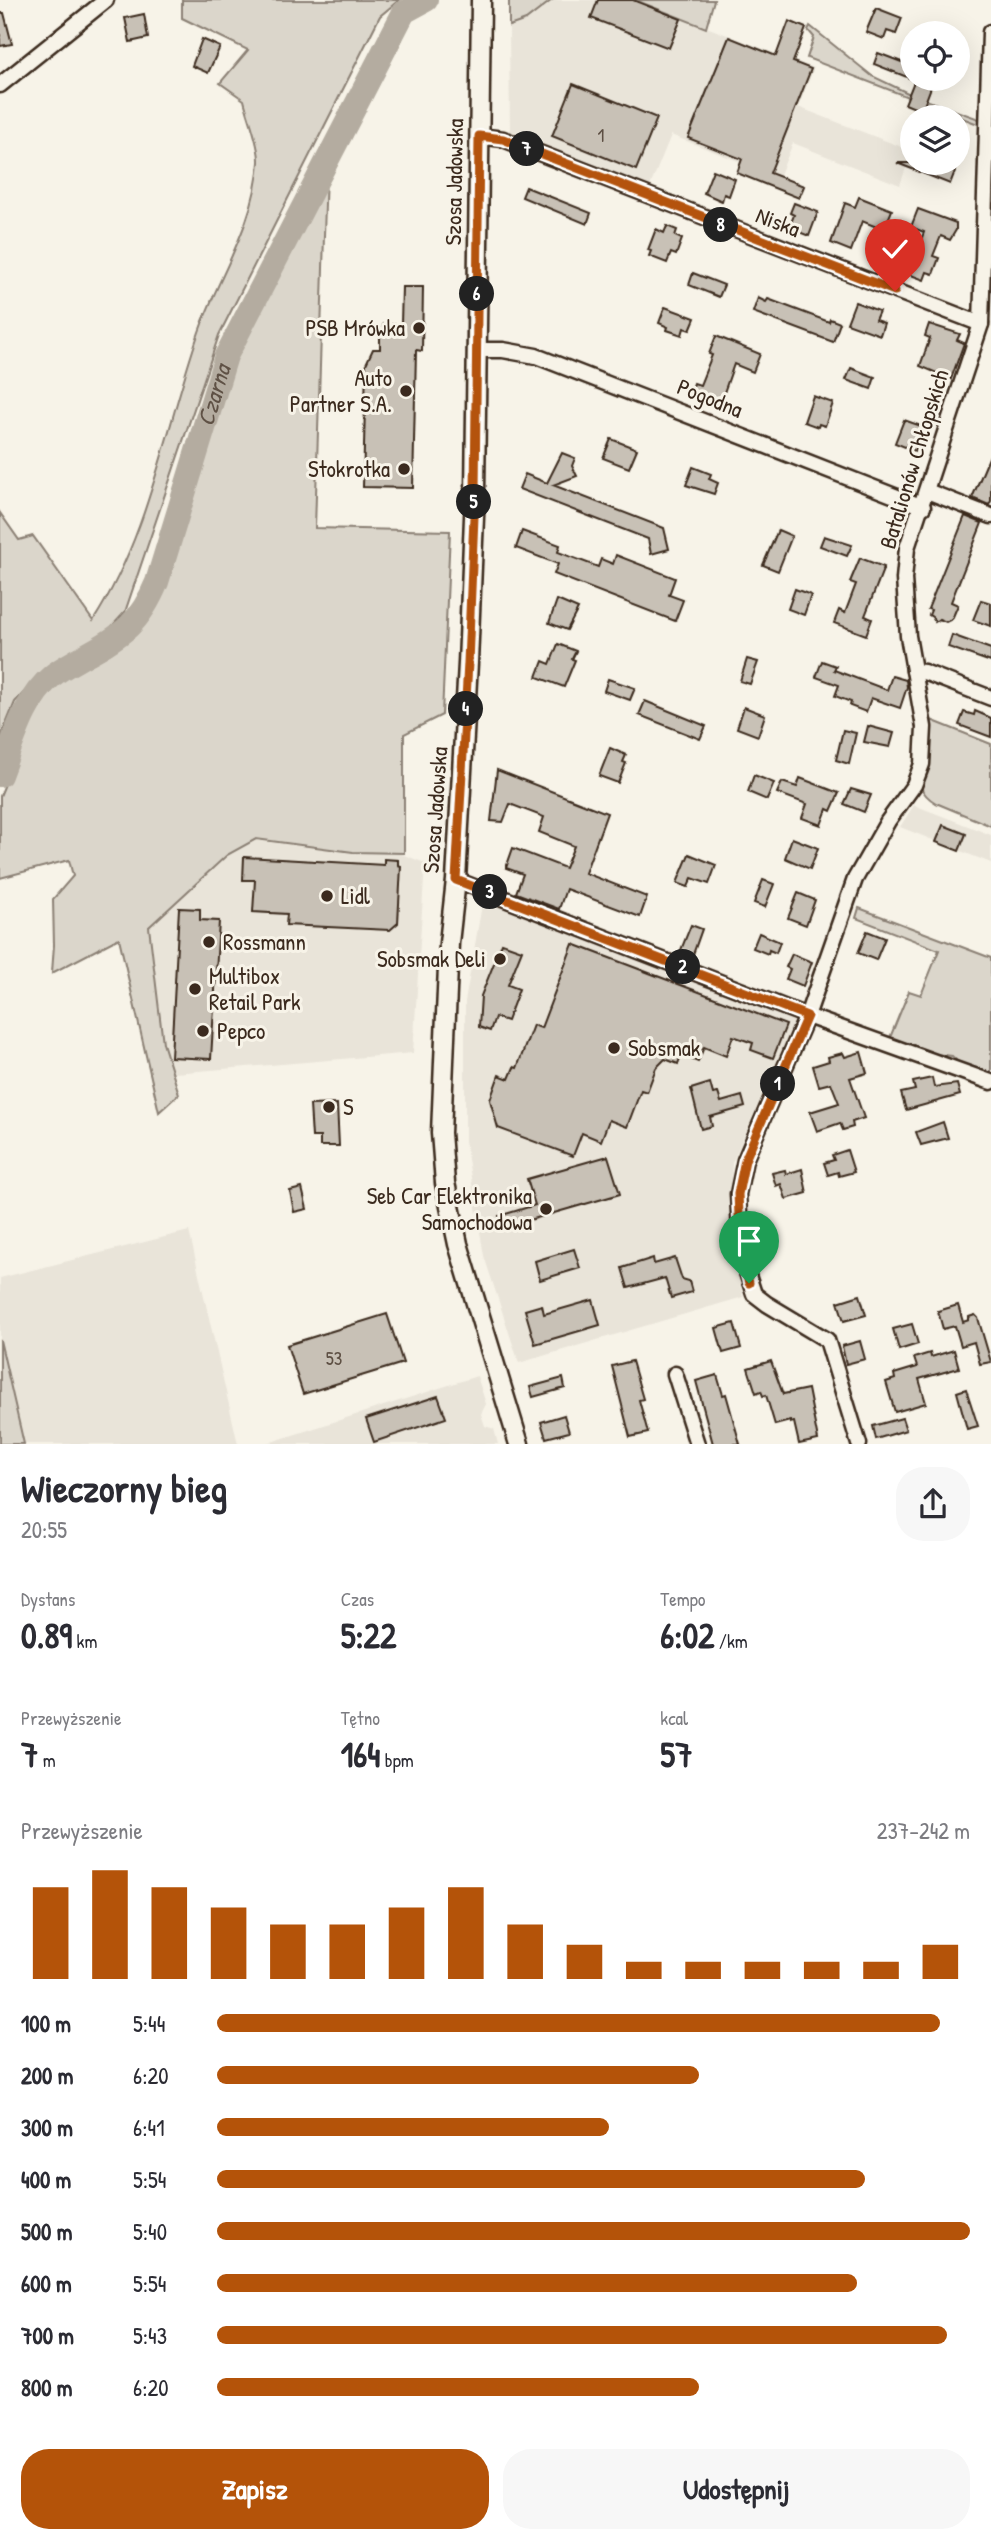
<!DOCTYPE html>
<html lang="pl">
<head>
<meta charset="utf-8">
<style>
  :root { --surface:#fff; --page:#f7f7f7; --text:#2b2b33; --muted:#7c7c81; --accent:#b45309 }
  body { margin:0; font-family:"Patrick Hand",sans-serif; background:var(--page); color:var(--text); height:100vh; display:flex; flex-direction:column; font-size:26px; white-space:nowrap }
  * { box-sizing:border-box; margin:0 }
  p { font-size:23px; color:var(--muted) }
  .icon { flex:none; width:38px; height:38px; fill:none; stroke:currentColor; stroke-width:2; stroke-linecap:round; stroke-linejoin:round }
  .map { position:relative; height:1444px; overflow:hidden }
  .details { display:flex; flex-direction:column; background:var(--surface); flex:1 }
  .details>* { flex:none }
  .controls { position:absolute; left:900px; top:21px; display:grid; gap:14px }
  .controls a { display:grid; place-items:center; width:70px; height:70px; border-radius:50%; background:var(--surface); box-shadow:0 7px 28px #0002; font-size:35px }
  .pin { position:absolute; display:grid; place-items:center; width:60px; height:60px; color:#fff; margin:-72px -30px; border-radius:50% 50% 50% 0; rotate:-45deg; box-shadow:0 0 7px #0007 }
  .pin .icon { rotate:45deg }
  .km { position:absolute; width:35px; height:35px; margin:-18px; border-radius:50%; background:#222; color:#fff; font-size:19px; line-height:35px; text-align:center }
  .round { display:grid; place-items:center; flex:none; width:74px; height:74px; border-radius:28px; background:var(--page) }
  .summary { display:flex; align-items:center; justify-content:space-between; height:119px; padding:0 21px }
  h1 { font-size:38px; font-weight:700; line-height:52px }
  .figures { display:grid; grid-template-columns:repeat(3,1fr); gap:10px; height:119px; padding:7px 21px }
  .figures div { display:grid; align-content:center }
  .figures b { font-size:35px; font-weight:700 }
  .figures small { font-size:19px; font-weight:400 }
  .figures p { font-size:19px }
  .chart { height:196px; padding:14px 21px }
  .chart p { display:flex; justify-content:space-between }
  .chart svg { width:100%; height:126px; margin-top:7px; stroke:var(--accent); stroke-width:6 }
  .button { display:flex; gap:14px; margin-top:auto; padding:14px 21px }
  .button a { flex:1; height:80px; border-radius:28px; background:var(--accent); color:#fff; font-size:28px; font-weight:700; line-height:80px; text-align:center }
  .button a+a { background:var(--page); color:var(--text) }
  ul { padding:0 21px; list-style:none; font-size:23px }
  li { display:grid; grid-template-columns:112px 84px 1fr; align-items:center; height:52px }
  li i { height:18px; border-radius:9px; background:var(--accent) }
  .map>svg:first-child { display:block }
</style>
</head>
<body>
<div class="map">
<svg width="991" height="1444" viewBox="0 0 991 1444">
  <rect width="100%" height="100%" fill="#f7f3e8"/>
  <filter id="ink" filterUnits="userSpaceOnUse"><feTurbulence type="fractalNoise" baseFrequency=".0143" numOctaves="2"/><feDisplacementMap in="SourceGraphic" scale="14" xChannelSelector="R" yChannelSelector="G"/><feConvolveMatrix kernelMatrix="1 2 1 2 8 2 1 2 1" color-interpolation-filters="sRGB"/></filter>
  <g filter="url(#ink)">
    <g fill="#e9e4d9">
      <polygon points="552,0 635,0 814,68 798,107 912,151 900,185 793,143 779,177 671,135 649,189 510,134 509,26 526,20"/>
      <polygon points="914,805 991,835 991,863 900,827"/>
      <polygon points="286,810 425,863 413,1053 163,1074 130,932"/>
      <polygon points="483,899 798,1015 732,1163 729,1233 743,1297 519,1363 484,1256 465,1141 465,1002"/>
      <polygon points="189,1231 238,1444 0,1444 0,1278"/>
      <polygon points="477,1376 486,1404 481,1414 485,1426 494,1429 498,1444 265,1444"/>
    </g>
    <g fill="#dbd6cb" stroke="#8b8074" stroke-width="2">
      <path d="M182,0h217l-19,16 -161,319 -94,277 -23,25 -66,42 -21,23 -15,37v-226l19,27 14,-4 60,85c57,-88 72,-192 106,-289 20,-58 55,-105 60,-170 1,-16 -11,-45 -15,-62l-24,-17 28,-33 -66,-32z"/>
      <polygon points="509,0 552,0 526,20 509,26"/>
      <polygon points="635,0 714,0 706,28"/>
      <polygon points="810,26 872,76 912,95 979,119 983,126 807,58 814,37 808,30"/>
      <polygon points="326,171 315,528 450,531 442,715 404,734 404,853 353,852 256,839 227,855 149,927 163,1043 179,1094 159,1112 119,938 52,973 54,945 53,899 73,876 69,860 0,878 0,796 38,705 54,685 111,653 132,635 151,612 164,585 233,359"/>
      <path d="M931,720l60,24v82l-55,-23c-7,-4 -12,-8 -15,-16l8,-20z"/>
      <polygon points="859,908 991,958 991,1079 959,1063 952,1056 935,1054 889,1040 909,991 921,995 939,950 856,918"/>
      <polygon points="0,1340 24,1444 0,1444"/>
    </g>
    <g fill="none" stroke-linecap="round" stroke-linejoin="round">
      <path stroke="#b4aca0" stroke-width="24" id="s1" d="M0,775c13,-33 24,-76 52,-99 9,-8 22,-14 32,-20 39,-21 56,-33 73,-74l69,-226 178,-344 22,-12"/>
    </g>
    <g fill="#c8c1b6" stroke="#3b2a1e" stroke-width="2">
      <polygon points="598,0 633,0 681,19 669,48 591,18"/>
      <polygon points="876,8 902,18 896,34 887,31 884,39 866,32"/>
      <polygon points="0,13 4,13 12,44 0,46"/>
      <polygon points="144,14 148,38 130,42 125,18"/>
      <polygon points="789,21 806,28 793,62 811,69 770,173 804,186 799,198 737,173 742,159 688,138 729,37 776,56"/>
      <polygon points="202,39 220,47 208,73 192,66"/>
      <polygon points="878,53 912,66 912,79 874,64"/>
      <polygon points="915,79 934,79 922,111 905,104"/>
      <polygon points="573,84 657,118 636,170 552,136"/>
      <polygon points="897,163 934,163 955,171 950,184"/>
      <polygon points="713,170 735,179 729,196 724,194 722,201 704,193"/>
      <polygon points="526,187 591,213 587,224 522,197"/>
      <polygon points="859,197 892,210 884,230 862,221 851,251 831,243 845,203 855,207"/>
      <polygon points="794,203 818,212 809,236 789,228 794,215 790,213"/>
      <polygon points="918,209 956,223 956,230 950,240 941,236 933,256 939,258 933,274 927,272 924,280 908,274 924,232 911,227"/>
      <polygon points="667,226 677,230 675,236 682,239 676,255 671,253 667,263 649,256 651,251 648,250 656,229 664,233"/>
      <polygon points="693,273 724,285 719,297 689,285"/>
      <polygon points="402,287 423,287 422,351 416,350 413,488 363,487 366,364 373,349 380,349 380,331 384,324 401,324"/>
      <polygon points="758,298 766,302 768,299 829,322 830,319 840,323 833,342 753,312"/>
      <polygon points="855,302 879,311 875,320 884,323 880,335 847,323"/>
      <polygon points="665,307 695,318 690,330 684,328 682,335 667,330 668,327 659,323"/>
      <polygon points="929,324 960,334 957,340 964,343 951,379 920,366 930,338 925,336"/>
      <polygon points="716,336 760,354 753,372 734,364 720,404 690,395 694,383 700,385 712,355 709,354"/>
      <polygon points="851,368 875,377 871,389 846,380"/>
      <polygon points="813,396 833,403 825,426 819,424 818,427 804,422"/>
      <polygon points="904,420 924,427 915,451 895,443"/>
      <polygon points="611,439 637,449 629,468 603,458"/>
      <polygon points="562,453 575,458 572,466 577,476 553,485 664,528 669,549 651,554 648,539 519,489 525,474 547,483"/>
      <polygon points="991,453 991,501 989,505 972,498"/>
      <polygon points="693,467 711,474 709,479 718,483 714,494 686,485"/>
      <polygon points="965,516 982,523 951,602 958,605 952,619 946,622 939,619 935,622 932,617 929,615 931,610 928,609"/>
      <polygon points="778,530 792,536 778,571 763,565"/>
      <polygon points="522,531 560,545 558,552 598,567 601,559 613,564 616,555 675,578 669,595 683,600 675,621 554,574 558,564 516,548"/>
      <polygon points="824,536 852,545 847,556 820,546"/>
      <polygon points="860,558 884,567 865,616 872,619 866,635 834,623 839,610 845,613 856,584 850,582"/>
      <polygon points="795,589 811,595 804,615 788,609"/>
      <polygon points="557,600 578,609 567,630 549,623"/>
      <polygon points="981,600 991,603 991,626 973,620"/>
      <polygon points="952,635 991,649 991,662 948,647"/>
      <polygon points="558,644 576,651 572,659 575,660 564,687 537,677 543,661 550,664"/>
      <polygon points="747,659 758,662 750,684 740,681"/>
      <polygon points="822,661 836,666 834,670 887,690 892,676 906,680 907,687 900,708 871,698 866,712 850,706 851,702 835,696 839,685 816,677"/>
      <polygon points="608,679 635,688 630,700 604,691"/>
      <polygon points="645,701 706,726 700,739 639,715"/>
      <polygon points="744,707 765,715 758,736 737,728"/>
      <polygon points="975,711 991,718 991,737 959,725 964,712 974,715"/>
      <polygon points="868,726 894,733 890,747 864,742"/>
      <polygon points="843,730 856,733 849,764 836,760"/>
      <polygon points="610,748 626,755 623,762 626,763 618,783 599,776"/>
      <polygon points="497,770 607,813 585,873 647,897 640,917 566,889 559,909 516,893 523,874 506,868 513,848 565,868 574,846 539,832 544,817 510,804 503,822 491,821"/>
      <polygon points="754,775 774,783 767,800 748,792"/>
      <polygon points="800,778 839,793 831,811 827,809 821,825 802,818 807,804 777,793 782,782 797,787"/>
      <polygon points="851,789 871,795 864,812 844,804"/>
      <polygon points="943,825 966,834 959,851 936,842"/>
      <polygon points="792,838 818,848 810,869 785,858"/>
      <polygon points="689,854 716,865 709,884 692,878 688,887 677,883"/>
      <polygon points="244,857 384,865 384,859 398,860 398,865 401,866 398,923 390,930 286,925 287,914 253,912 255,880 243,880"/>
      <polygon points="763,880 774,884 765,907 754,903"/>
      <polygon points="798,893 815,900 806,925 788,918"/>
      <polygon points="179,908 200,909 200,920 219,921 211,1059 171,1057"/>
      <polygon points="691,925 702,929 691,960 679,955"/>
      <polygon points="867,931 885,938 876,960 858,953"/>
      <polygon points="759,933 780,942 776,953 769,950 768,954 753,948"/>
      <polygon points="502,943 522,950 508,985 519,989 507,1021 495,1017 490,1031 479,1027 481,996"/>
      <polygon points="573,944 786,1025 773,1058 751,1050 753,1043 733,1036 726,1056 704,1047 698,1062 681,1055 678,1064 665,1059 656,1068 647,1092 641,1090 627,1127 609,1120 601,1141 582,1133 573,1156 498,1128 490,1100 499,1075 509,1079 514,1067 517,1068 533,1025 541,1028"/>
      <polygon points="792,954 812,962 803,986 786,979 790,969 786,967"/>
      <polygon points="861,1052 867,1073 850,1078 864,1118 852,1122 853,1127 843,1130 840,1123 817,1131 810,1112 839,1103 831,1083 819,1086 813,1066 829,1061 828,1057 843,1053 845,1057"/>
      <polygon points="932,1078 934,1087 957,1084 960,1095 906,1110 901,1093 915,1090 913,1082"/>
      <polygon points="710,1083 713,1094 718,1093 721,1102 742,1096 745,1107 710,1117 712,1126 701,1129 691,1089"/>
      <polygon points="337,1104 339,1146 320,1146 320,1137 312,1137 310,1105"/>
      <polygon points="943,1122 948,1138 921,1145 916,1132"/>
      <polygon points="847,1150 854,1172 839,1176 838,1172 828,1175 824,1163 834,1160 832,1155"/>
      <polygon points="608,1156 620,1194 502,1228 499,1216 535,1205 527,1179"/>
      <polygon points="802,1169 807,1193 786,1199 781,1184 776,1186 772,1173 785,1170 786,1174"/>
      <polygon points="302,1188 307,1209 294,1212 290,1191"/>
      <polygon points="574,1249 580,1268 540,1280 535,1261"/>
      <polygon points="653,1258 654,1264 675,1258 682,1279 689,1281 692,1292 671,1298 665,1278 628,1288 622,1268"/>
      <polygon points="860,1295 866,1315 844,1321 838,1302"/>
      <polygon points="593,1300 600,1325 535,1344 525,1310 542,1305 544,1314"/>
      <polygon points="958,1305 963,1322 969,1320 969,1317 975,1315 978,1318 991,1362 980,1364 974,1342 961,1346 955,1326 943,1329 938,1311"/>
      <polygon points="387,1314 403,1363 303,1394 287,1345"/>
      <polygon points="734,1323 741,1348 723,1353 716,1328"/>
      <polygon points="912,1324 918,1344 899,1350 893,1329"/>
      <polygon points="860,1341 865,1359 846,1364 842,1346"/>
      <polygon points="954,1350 959,1368 919,1379 926,1403 895,1412 886,1382 895,1379 894,1374 917,1367 914,1358 930,1353 931,1357"/>
      <polygon points="632,1361 643,1399 639,1400 648,1433 630,1437 612,1366"/>
      <polygon points="771,1361 783,1394 808,1389 818,1440 799,1444 794,1422 790,1423 790,1421 775,1425 766,1395 763,1396 761,1391 756,1393 748,1368"/>
      <polygon points="717,1375 723,1395 726,1394 740,1444 713,1444 696,1381"/>
      <polygon points="563,1378 565,1388 533,1397 530,1387"/>
      <polygon points="966,1389 978,1426 967,1429 957,1392"/>
      <polygon points="438,1396 446,1418 374,1442 366,1419"/>
      <polygon points="564,1415 569,1432 546,1438 541,1422"/>
      <polygon points="902,1418 906,1430 876,1439 873,1426"/>
    </g>
    <g fill="none" stroke-linecap="round" stroke-linejoin="round">
      <g stroke="#3b2a1e" stroke-width="19">
        <g id="minor">
          <polyline points="0,85 106,0"/>
          <polyline points="479,136 503,139 981,324"/>
          <polyline points="476,350 503,350 536,356 923,507"/>
          <polyline points="927,491 991,516"/>
          <polyline points="914,671 924,672 991,698"/>
          <polyline points="456,880 807,1016 991,1082"/>
          <polyline points="675,1374 697,1444"/>
          <polyline points="859,1444 827,1340 767,1304 754,1294 741,1254 738,1194 745,1160 807,1016 855,879 888,821 914,785 922,764 924,727 908,636 906,607 904,579 907,548 981,324 990,32"/>
        </g>
      </g>
      <g stroke="#3b2a1e" stroke-width="23">
        <polyline id="major" points="481,0 475,493 468,663 456,880 449,943 441,1133 445,1183 458,1244 519,1444"/>
      </g>
      <use href="#minor" stroke="#f7f3e8" stroke-width="14"/>
      <use href="#major" stroke="#f7f3e8" stroke-width="18"/>
    </g>
  </g>
  <g fill="none" stroke-linecap="round" stroke-linejoin="round" filter="url(#ink)">
    <g stroke="#fff" stroke-width="14">
      <polyline id="route" points="749,1283 741,1254 738,1194 745,1160 807,1016 456,880 468,663 475,492 479,136 503,139 895,291"/>
    </g>
    <use href="#route" stroke="#b45309" stroke-width="9"/>
  </g>
  <g fill="#3b2a1e" stroke="#f7f3e8" stroke-width="2.5">
    <circle cx="419" cy="328" r="7"/>
    <circle cx="406" cy="391" r="7"/>
    <circle cx="404" cy="469" r="7"/>
    <circle cx="327" cy="896" r="7"/>
    <circle cx="209" cy="942" r="7"/>
    <circle cx="500" cy="959" r="7"/>
    <circle cx="195" cy="989" r="7"/>
    <circle cx="203" cy="1031" r="7"/>
    <circle cx="614" cy="1048" r="7"/>
    <circle cx="329" cy="1107" r="7"/>
    <circle cx="546" cy="1209" r="7"/>
  </g>
  <g text-anchor="middle" stroke-width="6" stroke-linejoin="round" paint-order="stroke">
    <g font-size="19" fill="#5e5044">
      <text x="601" y="142">1</text>
      <text x="334" y="1365">53</text>
    </g>
    <g font-size="23" fill="#3b2a1e" stroke="#f7f3e8">
      <text transform="translate(454 182) rotate(-89)" y="8">Szosa Jadowska</text>
      <text transform="translate(778 222) rotate(21)" y="8">Niska</text>
      <text transform="translate(710 398) rotate(22)" y="8">Pogodna</text>
      <text transform="translate(914 459) rotate(-73)" y="8">Batalionów Chłopskich</text>
      <text transform="translate(435 810) rotate(-86)" y="8">Szosa Jadowska</text>
    </g>
    <g font-size="23" fill="#3b2a1e" stroke="#f7f3e8" text-anchor="start">
      <text x="405" y="336" text-anchor="end">PSB Mrówka</text>
      <text x="392" y="386" text-anchor="end">Auto<tspan x="392" dy="26">Partner S.A.</tspan></text>
      <text x="390" y="477" text-anchor="end">Stokrotka</text>
      <text x="341" y="904">Lidl</text>
      <text x="223" y="950">Rossmann</text>
      <text x="486" y="967" text-anchor="end">Sobsmak Deli</text>
      <text x="209" y="984">Multibox<tspan x="209" dy="26">Retail Park</tspan></text>
      <text x="217" y="1039">Pepco</text>
      <text x="628" y="1056">Sobsmak</text>
      <text x="343" y="1115">S</text>
      <text x="532" y="1204" text-anchor="end">Seb Car Elektronika<tspan x="532" dy="26">Samochodowa</tspan></text>
    </g>
    <g font-size="24" font-style="italic" fill="#5f5145" stroke="#f7f3e8">
      <text dy="8" stroke="none"><textPath href="#s1" startOffset="453">Czarna</textPath></text>
    </g>
  </g>
</svg>
<div class="controls">
<a><svg class="icon" aria-label="locate" viewBox="0 0 24 24"><circle cx="12" cy="12" r="6"/><path d="M12 2v4M12 18v4M2 12h4M18 12h4"/></svg></a>
<a><svg class="icon" aria-label="layers" viewBox="0 0 24 24"><path d="M12 4l9 5-9 5-9-5zM3 14l9 5 9-5"/></svg></a>
</div>
<div class="pin" style="left:749px;top:1283px;background:#1e9e55"><svg class="icon" aria-label="arrive" viewBox="0 0 24 24"><path d="M6 21V4h12l-3 4 3 4H6"/></svg></div>
<div class="pin" style="left:895px;top:291px;background:#d93025"><svg class="icon" aria-label="check" viewBox="0 0 24 24"><path d="M5 12l5 5 9-10"/></svg></div>
<b class="km" style="left:778px;top:1084px">1</b>
<b class="km" style="left:683px;top:967px">2</b>
<b class="km" style="left:490px;top:892px">3</b>
<b class="km" style="left:466px;top:709px">4</b>
<b class="km" style="left:474px;top:502px">5</b>
<b class="km" style="left:477px;top:294px">6</b>
<b class="km" style="left:527px;top:149px">7</b>
<b class="km" style="left:721px;top:225px">8</b>
</div>
<section class="details">
<div class="summary"><div><h1>Wieczorny bieg</h1><p>20:55</p></div><a class="round"><svg class="icon" aria-label="share" viewBox="0 0 24 24"><path d="M12 15V3M7 8l5-5 5 5M5 13v7h14v-7"/></svg></a></div>
<div class="figures">
<div><p>Dystans</p><b>0.89<small> km</small></b></div>
<div><p>Czas</p><b>5:22</b></div>
<div><p>Tempo</p><b>6:02<small> /km</small></b></div>
</div>
<div class="figures">
<div><p>Przewyższenie</p><b>7<small> m</small></b></div>
<div><p>Tętno</p><b>164<small> bpm</small></b></div>
<div><p>kcal</p><b>57</b></div>
</div>
<div class="chart"><p><span>Przewyższenie</span>237–242 m</p>
<svg viewBox="0 0 160 44" preserveAspectRatio="none"><path d="M5 44V12M15 44V6M25 44V12M35 44V19M45 44V25M55 44V25M65 44V19M75 44V12M85 44V25M95 44V32M105 44V38M115 44V38M125 44V38M135 44V38M145 44V38M155 44V32"/></svg>
</div>
<ul>
<li><b>100 m</b>5:44<i style="width:96%"></i></li>
<li><b>200 m</b>6:20<i style="width:64%"></i></li>
<li><b>300 m</b>6:41<i style="width:52%"></i></li>
<li><b>400 m</b>5:54<i style="width:86%"></i></li>
<li><b>500 m</b>5:40<i style="width:100%"></i></li>
<li><b>600 m</b>5:54<i style="width:85%"></i></li>
<li><b>700 m</b>5:43<i style="width:97%"></i></li>
<li><b>800 m</b>6:20<i style="width:64%"></i></li>
</ul>
<div class="button"><a>Zapisz</a><a>Udostępnij</a></div>
</section>
</body>
</html>
